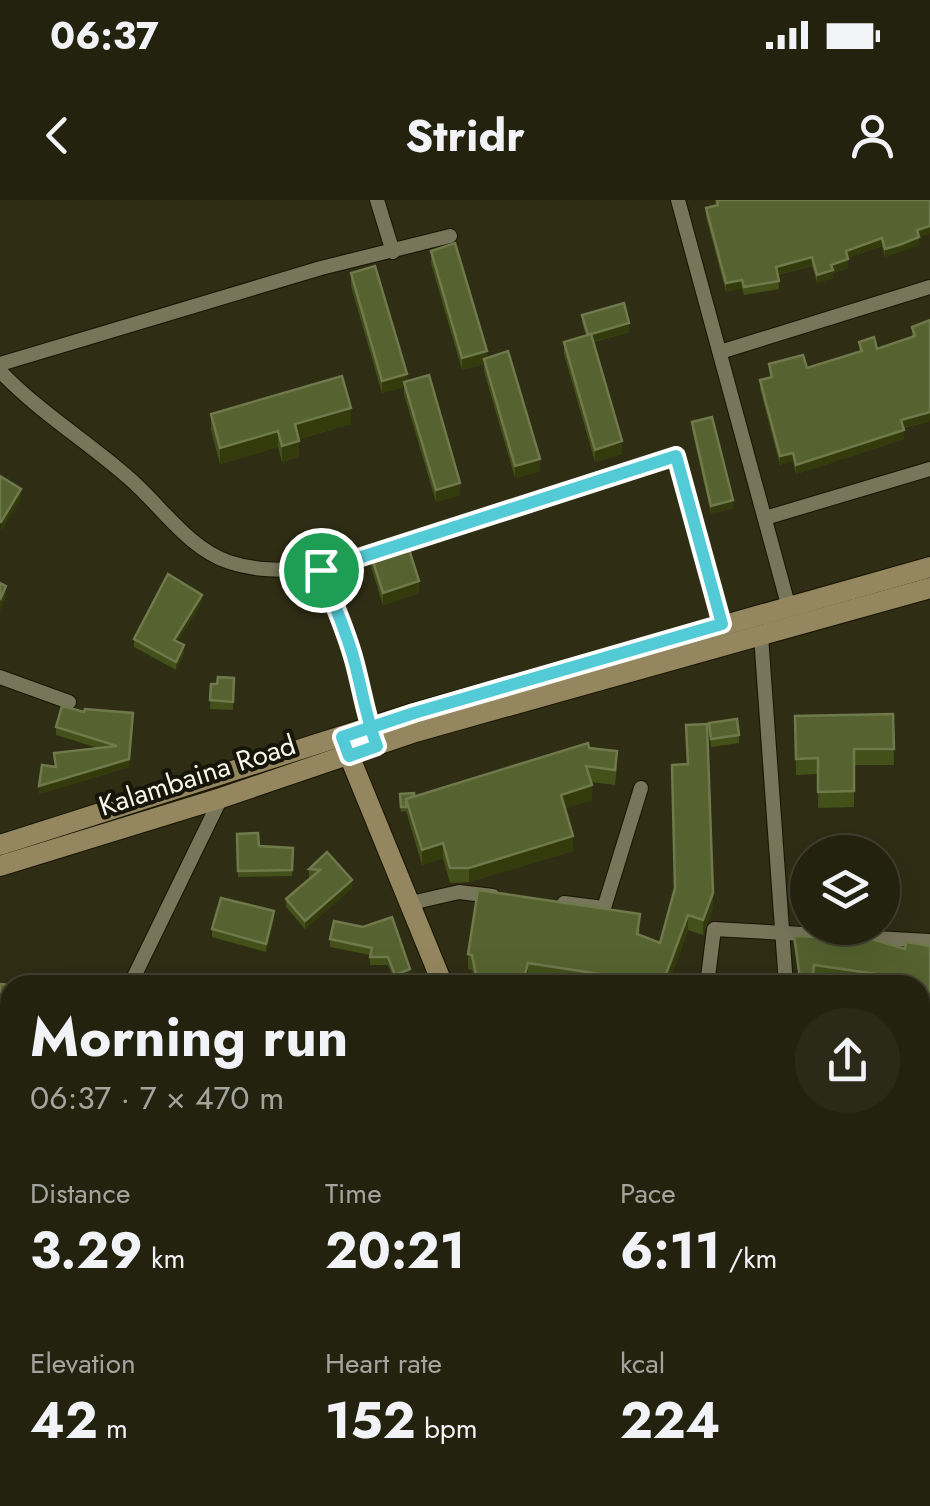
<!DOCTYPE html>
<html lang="en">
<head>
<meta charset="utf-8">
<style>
  :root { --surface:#23220f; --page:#2b2a18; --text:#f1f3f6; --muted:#a3a49e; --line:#403f2f }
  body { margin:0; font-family:Jost,sans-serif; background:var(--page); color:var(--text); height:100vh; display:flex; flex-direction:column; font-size:38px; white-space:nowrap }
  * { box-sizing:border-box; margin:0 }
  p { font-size:32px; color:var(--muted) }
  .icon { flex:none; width:55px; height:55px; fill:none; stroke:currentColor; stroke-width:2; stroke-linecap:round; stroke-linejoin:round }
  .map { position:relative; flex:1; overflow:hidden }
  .side { position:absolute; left:0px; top:775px; width:930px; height:532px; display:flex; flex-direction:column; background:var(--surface); border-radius:30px 30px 0 0; box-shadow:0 10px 40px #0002,0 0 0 2px var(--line) }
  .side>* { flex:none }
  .buttons { position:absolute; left:790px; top:635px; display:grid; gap:20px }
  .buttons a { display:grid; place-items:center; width:110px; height:110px; border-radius:50%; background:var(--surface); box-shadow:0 10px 40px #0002,0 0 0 2px var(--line); font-size:50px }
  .pin { position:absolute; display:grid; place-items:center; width:85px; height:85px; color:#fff; margin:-42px; border:5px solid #fff; border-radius:50%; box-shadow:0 2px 10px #0007 }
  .round { display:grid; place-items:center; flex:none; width:105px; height:105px; border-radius:52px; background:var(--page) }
  .headline { display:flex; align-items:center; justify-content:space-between; height:170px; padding:0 30px }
  h1 { font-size:55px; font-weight:700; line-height:75px }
  .figures { display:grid; grid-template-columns:repeat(3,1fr); gap:15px; height:170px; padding:10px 30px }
  .figures div { display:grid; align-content:center }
  .figures b { font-size:50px; font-weight:700 }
  .figures small { font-size:28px; font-weight:400 }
  .figures p { font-size:28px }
  .status { display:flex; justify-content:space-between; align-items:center; height:70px; padding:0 50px; background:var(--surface); direction:ltr }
  .status svg { height:28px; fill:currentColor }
  header { display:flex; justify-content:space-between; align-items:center; height:130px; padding:0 30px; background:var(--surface); font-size:45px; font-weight:700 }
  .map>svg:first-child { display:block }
</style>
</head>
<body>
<div class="status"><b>06:37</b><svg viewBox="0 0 49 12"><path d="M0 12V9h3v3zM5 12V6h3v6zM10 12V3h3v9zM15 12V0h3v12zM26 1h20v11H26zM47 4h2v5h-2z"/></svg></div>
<header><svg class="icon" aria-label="back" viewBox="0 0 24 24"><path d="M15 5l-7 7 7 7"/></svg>Stridr<svg class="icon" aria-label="person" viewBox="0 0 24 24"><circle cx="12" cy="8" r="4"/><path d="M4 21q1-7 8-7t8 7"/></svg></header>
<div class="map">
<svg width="930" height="1306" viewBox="0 0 930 1306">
  <rect width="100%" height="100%" fill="#2f2d14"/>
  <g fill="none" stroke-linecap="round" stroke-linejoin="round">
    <g stroke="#181500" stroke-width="16">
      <g id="street">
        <polyline points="377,0 393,52"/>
        <polyline points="678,0 789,408"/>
        <polyline points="720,152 930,87"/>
        <polyline points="0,164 321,68 450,36"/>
        <path d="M0,171c39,41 87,70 130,108 32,28 58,69 99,83 30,10 61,8 92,8l356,-114 45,169"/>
        <polyline points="765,318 930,269"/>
        <polyline points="321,370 354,462 373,536"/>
        <polyline points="761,436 786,785"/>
        <polyline points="0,477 69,502"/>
        <polyline points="411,703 459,692 493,696"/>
        <polyline points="564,703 604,708 641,588"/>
        <polyline points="130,785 221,598"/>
        <polyline points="707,785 714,729 930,741"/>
        <polyline points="920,835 930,837"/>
        <polyline points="920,1038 930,1038"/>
        <polyline points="0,1087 10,1062"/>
        <polyline points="920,1133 930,1134"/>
        <polyline points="248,1306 252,1298"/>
        <polyline points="847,1306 850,1298"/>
      </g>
    </g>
    <g stroke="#181500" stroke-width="22">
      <g id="secondary">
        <polyline points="344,543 443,785"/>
        <polyline points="0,645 414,513 930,367"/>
        <polyline points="0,666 221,598 415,532 930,388"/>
        <polyline points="651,1298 655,1306"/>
      </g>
    </g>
    <use href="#street" stroke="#77755a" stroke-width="14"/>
    <use href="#secondary" stroke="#94875f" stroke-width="20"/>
  </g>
  <g fill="#435019">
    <polygon points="715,0 930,0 919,37 919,45 885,57 882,46 848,58 848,68 833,73 833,78 817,83 812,66 778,75 779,89 744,95 742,88 726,92 706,17 706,8 716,6"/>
    <polygon points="431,51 487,158 540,271 515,278 484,171 484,164 462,170 431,63"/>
    <polygon points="351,73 407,182 460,295 436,302 404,194 404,187 382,193 351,86"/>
    <polygon points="582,115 629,132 594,142 622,254 595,262 564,154 564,142 586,135 582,123"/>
    <polygon points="930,120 930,221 904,228 904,239 796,274 793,261 780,265 760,189 760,180 770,178 769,164 807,168 859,152 859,142 877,149 912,137 912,127"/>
    <polygon points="211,214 351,224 299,239 299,257 282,262 278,247 220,264 211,230"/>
    <polygon points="692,222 733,308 711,314 692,230"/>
    <polygon points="371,355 419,393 383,405 371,367"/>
    <polygon points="202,402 177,441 184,453 176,470 134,447 134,439"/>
    <polygon points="234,478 233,510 210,509 211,484 217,484"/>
    <polygon points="84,512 133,513 129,567 39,594 55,567 98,548 56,535 56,527"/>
    <polygon points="893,514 894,565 854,565 854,607 818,608 818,574 796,575 795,516"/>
    <polygon points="709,523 739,535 739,543 711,547"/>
    <polygon points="589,548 617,566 615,585 591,582 592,600 565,608 573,651 469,682 450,683 443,658 422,665 406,611 401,612 400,594 414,596"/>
    <polygon points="237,634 259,646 293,648 292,676 238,677"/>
    <polygon points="327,652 352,688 305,729 286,707 286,699 311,677 309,677 309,669"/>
    <polygon points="675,689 713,708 703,735 688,730 668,785 574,785 528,778 526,785 476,785 472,770 468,769 468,754 640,729 639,735 660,743"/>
    <polygon points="274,719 266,752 212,737 212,729"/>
    <polygon points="363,727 410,777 395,782 388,765 370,765 370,755 330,747 330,739"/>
    <polygon points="794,736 905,749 930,746 930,826 920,826 920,785 889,785 814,775 813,785 800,785"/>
    <polygon points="0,784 10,785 10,915 0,912"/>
    <polygon points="0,924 10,925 10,938 6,954 0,952"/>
    <polygon points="10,1125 10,1156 4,1154 4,1146"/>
    <polygon points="500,1298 614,1298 614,1301 617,1306 515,1306 516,1303"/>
  </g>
  <g fill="#333b0d">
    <polygon points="930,19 930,34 919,37 919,45 885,57 885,49 917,30"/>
    <polygon points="882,38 882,46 846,59 846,51"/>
    <polygon points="812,57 812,66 776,75 776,67"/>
    <polygon points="848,59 848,68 833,73 833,78 817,83 817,75 831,65"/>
    <polygon points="742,80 742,88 726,92 726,83"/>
    <polygon points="629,123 629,132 588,143 588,135"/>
    <polygon points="487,151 487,163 484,159 484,164 462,170 462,158"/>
    <polygon points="407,174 407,186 404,182 404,187 382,193 382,181"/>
    <polygon points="351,208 351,224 295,240 295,224"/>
    <polygon points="930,212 930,221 901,228 901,220"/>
    <polygon points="904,230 904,239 796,274 796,265"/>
    <polygon points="278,231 278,247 220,264 220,248"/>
    <polygon points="299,241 299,257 282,262 282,246"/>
    <polygon points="622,241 622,254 595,262 595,250"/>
    <polygon points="793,253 793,261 780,265 780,256"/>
    <polygon points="540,259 540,271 515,278 515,266"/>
    <polygon points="460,283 460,295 436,302 436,290"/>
    <polygon points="21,289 21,298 1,332 1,322"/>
    <polygon points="733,300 733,308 711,314 711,306"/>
    <polygon points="419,381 419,393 383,405 383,393"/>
    <polygon points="6,386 6,397 0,411 0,400"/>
    <polygon points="202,395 202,402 174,447 174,440"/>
    <polygon points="184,445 184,453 176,470 176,462"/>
    <polygon points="133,513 129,567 39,594 39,586 129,559"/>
    <polygon points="592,585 592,600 561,610 561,595"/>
    <polygon points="573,636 573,651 469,682 469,668"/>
    <polygon points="443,643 443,658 422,665 422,650"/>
    <polygon points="352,680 352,688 305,729 305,721"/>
    <polygon points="713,693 713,708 703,735 703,720"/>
    <polygon points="274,711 274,719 266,752 266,744"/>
    <polygon points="688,715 688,730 668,785 662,785"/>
    <polygon points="528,763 528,778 526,785 522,785"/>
    <polygon points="410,769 410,777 395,782 395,775"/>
    <polygon points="927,838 927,847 920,871 920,862"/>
    <polygon points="930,873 930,883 920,920 920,911"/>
  </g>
  <g fill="#56622f" stroke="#6f794c" stroke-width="2.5">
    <polygon points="717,0 930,0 930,26 917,30 919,37 899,45 885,49 882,38 846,51 848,59 831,65 833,70 817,75 812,57 776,67 779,81 744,87 742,80 726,83 706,8 718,5"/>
    <polygon points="455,43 487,151 462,158 431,51"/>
    <polygon points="375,66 407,174 382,181 351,73"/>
    <polygon points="624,103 629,123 588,135 582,115"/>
    <polygon points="930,120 930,212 901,220 904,230 796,265 793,253 780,256 760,180 772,177 769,164 803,155 807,168 862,151 859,142 874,137 877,149 915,136 912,127"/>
    <polygon points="591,134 622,241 595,250 564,142"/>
    <polygon points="508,151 540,259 515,266 484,159"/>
    <polygon points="429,175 460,283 436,290 404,182"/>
    <polygon points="342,176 351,208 295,224 299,241 282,246 278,231 220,248 211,214"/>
    <polygon points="712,217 733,300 711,306 692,222"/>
    <polygon points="0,276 21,289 1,322 0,322"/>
    <polygon points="407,343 419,381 383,393 371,355"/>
    <polygon points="168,374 202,395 174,440 184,445 176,462 134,439"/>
    <polygon points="0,383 6,386 0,400"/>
    <polygon points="218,477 234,478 233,502 210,500 211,484 217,484"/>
    <polygon points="62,506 84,512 85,509 133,513 129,559 39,586 42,565 56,567 54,553 117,546 56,527"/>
    <polygon points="893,514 894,549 854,549 854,591 818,592 818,558 796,559 795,516"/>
    <polygon points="737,519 739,535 711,539 709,523"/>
    <polygon points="707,524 713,693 703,720 688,715 662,785 652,785 638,780 528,763 522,785 478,785 472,755 468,754 478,690 640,714 637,734 660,743 675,688 672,565 688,564 686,525"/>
    <polygon points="588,543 589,548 617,551 615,570 586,566 592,585 561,595 573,636 469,668 450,668 443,643 422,650 406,599"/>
    <polygon points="414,593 414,596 406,599 406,607 401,607 400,594"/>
    <polygon points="258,633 259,646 293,648 292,670 238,671 237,634"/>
    <polygon points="327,652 352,680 305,721 286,699 320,670 309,669"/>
    <polygon points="221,698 274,711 266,744 212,729"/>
    <polygon points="392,717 410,769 395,775 388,757 370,757 372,748 330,739 334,721 363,727"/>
    <polygon points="794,736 871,739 905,749 906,742 930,746 930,817 920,816 920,785 889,785 890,776 814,765 812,785 801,785"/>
    <polygon points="0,784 10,785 10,908 0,905"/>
    <polygon points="920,836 927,838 920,862"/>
    <polygon points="920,863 930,865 930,873 920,911"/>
    <polygon points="0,924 10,925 6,945 0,944"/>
    <polygon points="10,1102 10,1118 5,1116"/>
    <polygon points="10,1125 10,1148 4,1146"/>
    <polygon points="0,1183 10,1186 10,1298 81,1298 80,1306 42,1306 20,1302 19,1306 0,1306"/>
    <polygon points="142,1298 238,1298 238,1306 136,1306 136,1304 142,1304"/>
    <polygon points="371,1298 453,1298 451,1306 419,1306 404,1304 403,1306 370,1306"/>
    <polygon points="517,1298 612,1298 611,1302 617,1300 616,1306 596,1306 596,1304 580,1302 579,1306 515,1306"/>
    <polygon points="627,1298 634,1298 638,1306 629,1306"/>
    <polygon points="290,1301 307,1304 307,1306 289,1306"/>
  </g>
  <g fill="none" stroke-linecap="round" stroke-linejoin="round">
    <g stroke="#fff" stroke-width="20">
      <path id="route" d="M321,370c11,30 25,60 33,90 8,29 12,58 23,86l-28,10 -7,-19 72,-24 308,-89 -46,-168 -355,114"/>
    </g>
    <use href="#route" stroke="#52cbd7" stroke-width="12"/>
  </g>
  <g text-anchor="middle" stroke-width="8" stroke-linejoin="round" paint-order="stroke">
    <g font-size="28" fill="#f7f6e7" stroke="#16150a">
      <text transform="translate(197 575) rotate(-18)" y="10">Kalambaina Road</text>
    </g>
  </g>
</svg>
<div class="buttons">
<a><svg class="icon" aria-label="layers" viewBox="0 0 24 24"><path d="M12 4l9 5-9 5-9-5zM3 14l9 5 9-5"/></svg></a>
</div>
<div class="pin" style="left:321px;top:370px;background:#1e9e55"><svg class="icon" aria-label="arrive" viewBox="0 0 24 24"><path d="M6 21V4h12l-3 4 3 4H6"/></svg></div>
<section class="side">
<div class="headline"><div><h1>Morning run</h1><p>06:37 · 7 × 470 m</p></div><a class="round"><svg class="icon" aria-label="share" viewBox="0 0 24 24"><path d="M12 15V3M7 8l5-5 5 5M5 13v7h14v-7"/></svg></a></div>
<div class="figures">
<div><p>Distance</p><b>3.29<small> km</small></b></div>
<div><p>Time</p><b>20:21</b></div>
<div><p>Pace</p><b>6:11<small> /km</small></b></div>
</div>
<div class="figures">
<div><p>Elevation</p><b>42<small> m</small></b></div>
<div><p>Heart rate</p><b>152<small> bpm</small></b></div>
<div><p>kcal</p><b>224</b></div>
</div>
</section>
</div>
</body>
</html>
